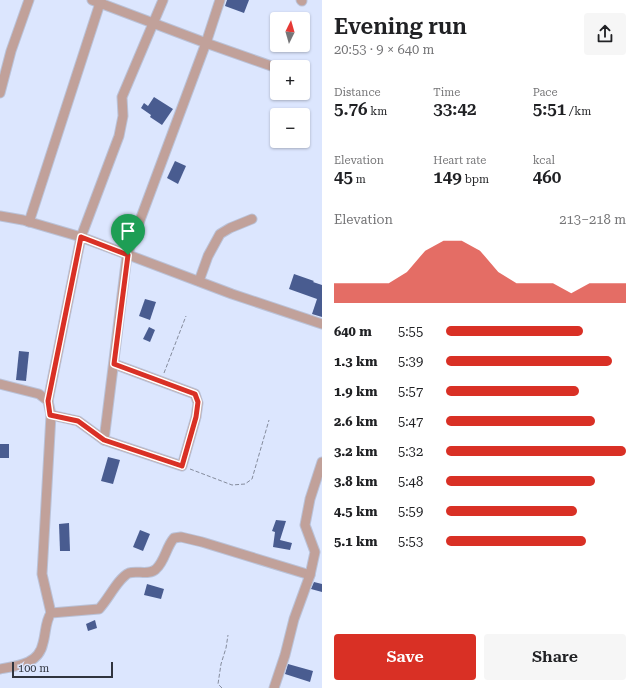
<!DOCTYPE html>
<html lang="en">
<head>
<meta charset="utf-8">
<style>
  :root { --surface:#fff; --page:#f6f6f6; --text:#202124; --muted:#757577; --accent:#d93025 }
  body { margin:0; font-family:"Roboto Serif",serif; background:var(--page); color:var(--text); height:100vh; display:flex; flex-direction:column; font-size:15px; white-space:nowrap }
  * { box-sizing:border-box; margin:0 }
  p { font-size:13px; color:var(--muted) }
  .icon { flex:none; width:22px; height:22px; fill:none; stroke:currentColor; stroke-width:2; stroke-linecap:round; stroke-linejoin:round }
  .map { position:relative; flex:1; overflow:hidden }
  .sheet { display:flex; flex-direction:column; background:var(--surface); width:316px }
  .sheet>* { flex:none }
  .needle { width:26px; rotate:5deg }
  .buttons { position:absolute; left:270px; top:12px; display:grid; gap:8px }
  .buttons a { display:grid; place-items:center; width:40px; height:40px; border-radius:4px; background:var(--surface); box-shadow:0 1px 3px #0004; font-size:20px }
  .scale { position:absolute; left:12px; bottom:10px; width:101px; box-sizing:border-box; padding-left:4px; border:2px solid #30343e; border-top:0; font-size:11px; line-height:14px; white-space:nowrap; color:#30343e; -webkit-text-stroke:3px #dce6fe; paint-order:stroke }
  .pin { position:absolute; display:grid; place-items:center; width:34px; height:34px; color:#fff; margin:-41px -17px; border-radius:50% 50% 50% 0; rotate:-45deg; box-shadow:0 0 4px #0007 }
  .pin .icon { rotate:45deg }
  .round { display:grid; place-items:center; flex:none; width:42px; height:42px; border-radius:4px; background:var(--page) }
  .overview { display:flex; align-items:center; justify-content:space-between; height:68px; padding:0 12px }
  h1 { font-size:22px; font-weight:600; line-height:30px }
  .figures { display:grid; grid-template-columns:repeat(3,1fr); gap:6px; height:68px; padding:4px 12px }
  .figures div { display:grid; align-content:center }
  .figures b { font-size:17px; font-weight:600 }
  .figures small { font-size:11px; font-weight:400 }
  .figures p { font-size:11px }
  .chart { height:112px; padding:8px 12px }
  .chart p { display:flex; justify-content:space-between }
  .chart svg { width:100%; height:72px; margin-top:4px; fill:var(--accent); opacity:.7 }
  .button { display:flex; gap:8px; margin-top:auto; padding:8px 12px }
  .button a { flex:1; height:46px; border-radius:4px; background:var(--accent); color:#fff; font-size:16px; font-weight:600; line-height:46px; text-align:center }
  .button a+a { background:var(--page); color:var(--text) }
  ul { padding:0 12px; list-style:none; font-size:13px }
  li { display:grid; grid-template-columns:64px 48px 1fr; align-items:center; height:30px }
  li i { height:10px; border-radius:5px; background:var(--accent) }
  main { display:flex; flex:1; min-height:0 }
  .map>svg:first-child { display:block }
</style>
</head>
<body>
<main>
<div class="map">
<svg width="322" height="688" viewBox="0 0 322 688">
  <rect width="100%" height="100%" fill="#dce6fe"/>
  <g fill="#495c90">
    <polygon points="227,0 249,0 244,13 225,6"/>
    <polygon points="154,97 173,109 162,125 150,117 151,115 141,108 144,103 148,106"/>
    <polygon points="175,161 186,166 178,184 167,178"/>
    <polygon points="294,274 314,281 313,282 322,285 322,317 312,314 317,299 289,289"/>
    <polygon points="145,299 156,302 150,320 139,316"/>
    <polygon points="149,327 155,330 150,342 143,339"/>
    <polygon points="19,351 29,352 26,381 16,380"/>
    <rect x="0" y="444" width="9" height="14"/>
    <polygon points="108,457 120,460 113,484 101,481"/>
    <polygon points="276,520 286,521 280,540 292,543 290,550 273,547 275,532 272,531"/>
    <polygon points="69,523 70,551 60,551 59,524"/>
    <polygon points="140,530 150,534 143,551 133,547"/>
    <polygon points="314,582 322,584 322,592 311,589"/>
    <polygon points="147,584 164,589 161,599 144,595"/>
    <polygon points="95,620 97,628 88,631 86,624"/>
    <polygon points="288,664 313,671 310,682 285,674"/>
  </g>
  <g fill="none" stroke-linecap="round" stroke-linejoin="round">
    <g stroke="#bac2d8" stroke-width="11">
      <g id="minor">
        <polyline points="92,0 206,43 277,68"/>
        <polyline points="301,0 302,1"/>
        <polyline points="0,93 11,51 29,0"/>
        <polyline points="0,216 23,220 81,237 232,294 322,324"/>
        <polyline points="29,222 101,0"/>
        <polyline points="199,281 208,256 220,234 230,228 252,219"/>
        <polyline points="0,384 39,394 48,401 51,415 42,574 51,613"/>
        <polyline points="48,401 81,237 119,136 123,116 122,97 163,0"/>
        <polyline points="51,415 78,421 104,440 182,466 196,417 198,403 195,394 114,364"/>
        <polyline points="104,440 127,255 206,43 220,0"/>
        <path d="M0,669c18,-3 39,-5 43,-26 3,-10 2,-21 8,-30l48,-4c9,-9 19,-31 30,-36 8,-3 20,3 27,-4 9,-8 10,-22 18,-31l7,-1 21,5 108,33"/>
        <polyline points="274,688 285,655 294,619 310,575 315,552 305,525 310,499 322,462"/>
      </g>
    </g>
    <g stroke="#858c9d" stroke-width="1" stroke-dasharray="4 2" stroke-linecap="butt">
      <polyline points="164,373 186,316"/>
      <polyline points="190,469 232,485 245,484 252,479 269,420"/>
      <polyline points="222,688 218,684 221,664 226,648 228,635"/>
    </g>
    <use href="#minor" stroke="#c1a19a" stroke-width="9"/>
  </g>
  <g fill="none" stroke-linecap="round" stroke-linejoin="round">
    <g stroke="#fff" stroke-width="8">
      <polygon id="route" points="81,237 128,255 114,364 195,394 198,402 196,417 182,466 104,440 78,421 50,415 48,401"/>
    </g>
    <use href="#route" stroke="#d93025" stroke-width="5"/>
  </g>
</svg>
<div class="buttons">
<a><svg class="needle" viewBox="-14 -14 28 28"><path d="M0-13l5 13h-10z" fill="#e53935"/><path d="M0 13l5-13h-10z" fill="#757577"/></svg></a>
<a>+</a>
<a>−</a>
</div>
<div class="scale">100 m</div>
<div class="pin" style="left:128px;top:255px;background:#1e9e55"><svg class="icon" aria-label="arrive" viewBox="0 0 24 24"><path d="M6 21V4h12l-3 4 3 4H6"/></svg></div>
</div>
<section class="sheet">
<div class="overview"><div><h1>Evening run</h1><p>20:53 · 9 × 640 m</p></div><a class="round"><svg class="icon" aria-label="share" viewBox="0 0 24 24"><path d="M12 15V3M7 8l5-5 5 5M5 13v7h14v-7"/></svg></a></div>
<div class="figures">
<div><p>Distance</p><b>5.76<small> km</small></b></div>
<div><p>Time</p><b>33:42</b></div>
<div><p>Pace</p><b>5:51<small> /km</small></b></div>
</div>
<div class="figures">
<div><p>Elevation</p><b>45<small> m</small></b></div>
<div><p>Heart rate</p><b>149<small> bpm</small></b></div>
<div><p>kcal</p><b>460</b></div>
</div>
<div class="chart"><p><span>Elevation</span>213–218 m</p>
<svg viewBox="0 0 160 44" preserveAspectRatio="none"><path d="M0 44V32L10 32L20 32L30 32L40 25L50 12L60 6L70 6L80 12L90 25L100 32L110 32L120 32L130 38L140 32L150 32L160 32V44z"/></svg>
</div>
<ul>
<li><b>640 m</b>5:55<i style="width:76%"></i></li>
<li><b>1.3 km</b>5:39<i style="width:92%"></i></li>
<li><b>1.9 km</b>5:57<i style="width:74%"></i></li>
<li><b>2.6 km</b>5:47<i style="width:83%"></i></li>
<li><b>3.2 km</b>5:32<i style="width:100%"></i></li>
<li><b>3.8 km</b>5:48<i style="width:83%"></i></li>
<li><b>4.5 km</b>5:59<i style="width:73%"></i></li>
<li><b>5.1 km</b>5:53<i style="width:78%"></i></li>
</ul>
<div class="button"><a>Save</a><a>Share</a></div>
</section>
</main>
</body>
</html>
